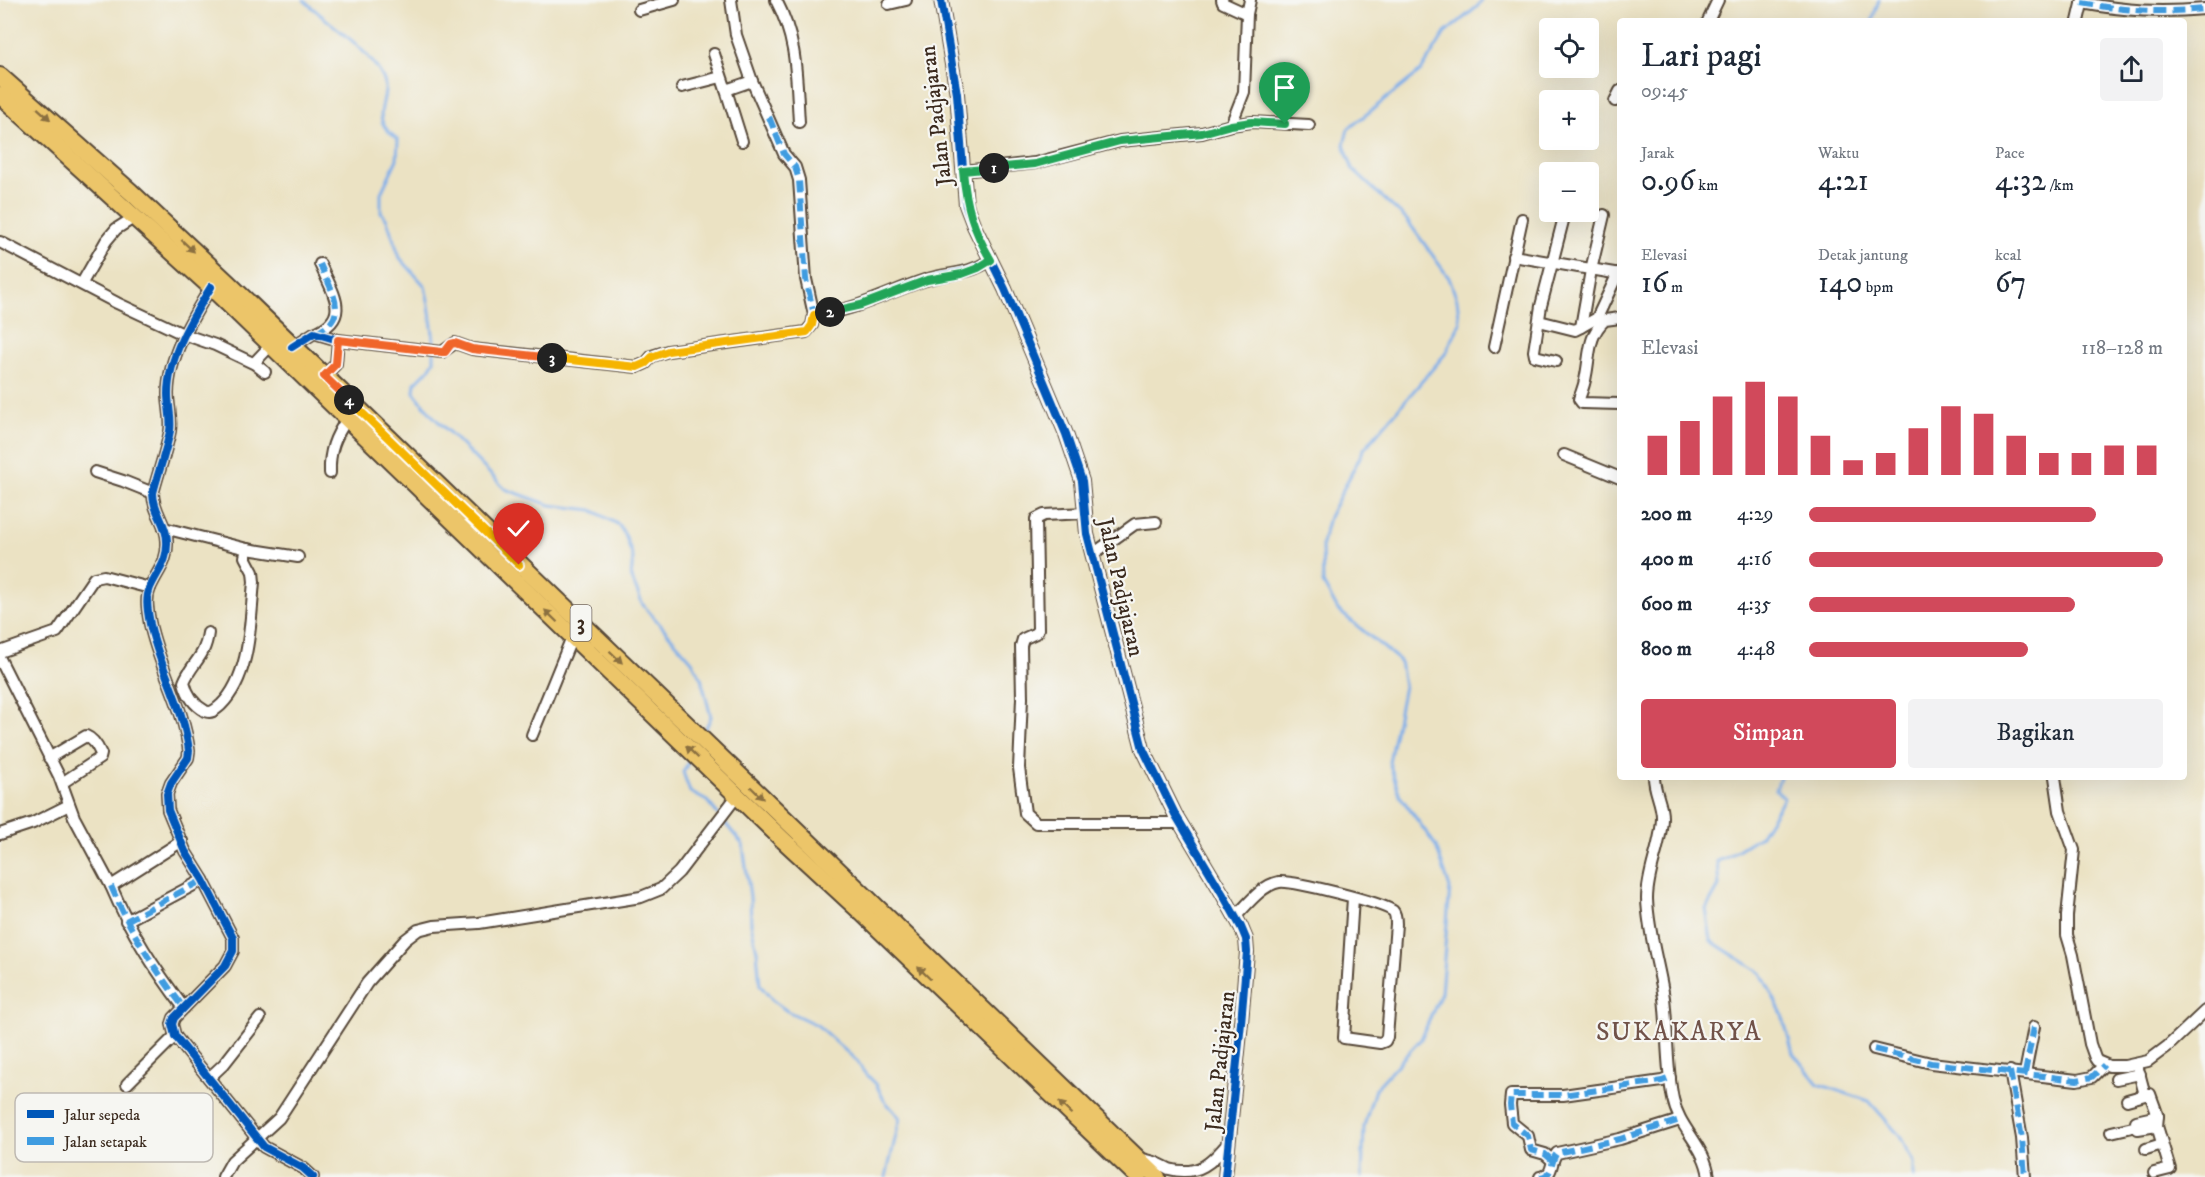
<!DOCTYPE html>
<html lang="id">
<head>
<meta charset="utf-8">
<style>
  :root { --surface:#fff; --page:#f2f2f3; --text:#1f2937; --muted:#747a83; --accent:#d1495b }
  body { margin:0; font-family:"IM FELL DW Pica",serif; background:var(--page); color:var(--text); height:100vh; display:flex; flex-direction:column; font-size:22px; white-space:nowrap }
  * { box-sizing:border-box; margin:0 }
  p { font-size:20px; color:var(--muted) }
  .icon { flex:none; width:33px; height:33px; fill:none; stroke:currentColor; stroke-width:2; stroke-linecap:round; stroke-linejoin:round }
  .map { position:relative; flex:1; overflow:hidden }
  .sheet { position:absolute; left:1617px; top:18px; width:570px; height:762px; display:flex; flex-direction:column; background:var(--surface); border-radius:6px; box-shadow:0 6px 24px #0002 }
  .sheet>* { flex:none }
  .buttons { position:absolute; left:1539px; top:18px; display:grid; gap:12px }
  .buttons a { display:grid; place-items:center; width:60px; height:60px; border-radius:6px; background:var(--surface); box-shadow:0 6px 24px #0002; font-size:30px }
  .pin { position:absolute; display:grid; place-items:center; width:51px; height:51px; color:#fff; margin:-62px -26px; border-radius:50% 50% 50% 0; rotate:-45deg; box-shadow:0 0 6px #0007 }
  .pin .icon { rotate:45deg }
  .km { position:absolute; width:30px; height:30px; margin:-15px; border-radius:50%; background:#222; color:#fff; font-size:16px; line-height:30px; text-align:center }
  .round { display:grid; place-items:center; flex:none; width:63px; height:63px; border-radius:6px; background:var(--page) }
  .summary { display:flex; align-items:center; justify-content:space-between; height:102px; padding:0 24px }
  h1 { font-size:33px; font-weight:600; line-height:45px }
  .metrics { display:grid; grid-template-columns:repeat(3,1fr); gap:9px; height:102px; padding:6px 24px }
  .metrics div { display:grid; align-content:center }
  .metrics b { font-size:30px; font-weight:600 }
  .metrics small { font-size:16px; font-weight:400 }
  .metrics p { font-size:16px }
  .chart { height:168px; padding:12px 24px }
  .chart p { display:flex; justify-content:space-between }
  .chart svg { width:100%; height:108px; margin-top:6px; stroke:var(--accent); stroke-width:6 }
  .action { display:flex; gap:12px; margin-top:auto; padding:12px 24px }
  .action a { flex:1; height:69px; border-radius:6px; background:var(--accent); color:#fff; font-size:24px; font-weight:600; line-height:69px; text-align:center }
  .action a+a { background:var(--page); color:var(--text) }
  ul { padding:0 24px; list-style:none; font-size:20px }
  li { display:grid; grid-template-columns:96px 72px 1fr; align-items:center; height:45px }
  li i { height:15px; border-radius:8px; background:var(--accent) }
  .map>svg:first-child { display:block }
</style>
</head>
<body>
<div class="map">
<svg width="2205" height="1177" viewBox="0 0 2205 1177">
  <rect width="100%" height="100%" fill="#f6f6f2"/>
  <filter id="ink" filterUnits="userSpaceOnUse"><feTurbulence type="fractalNoise" baseFrequency=".0167" numOctaves="2"/><feDisplacementMap in="SourceGraphic" scale="12" xChannelSelector="R" yChannelSelector="G"/><feConvolveMatrix kernelMatrix="1 2 1 2 8 2 1 2 1" color-interpolation-filters="sRGB"/></filter>
  <filter id="wash" filterUnits="userSpaceOnUse"><feTurbulence type="fractalNoise" baseFrequency=".008" numOctaves="4" result="noise"/><feDisplacementMap in="SourceGraphic" scale="24" xChannelSelector="R" yChannelSelector="G"/><feGaussianBlur stdDeviation="1.35" result="paint"/><feColorMatrix in="noise" values="0 0 0 0 0 0 0 0 0 0 0 0 0 0 0 0 0 1.4 0 .05"/><feComposite in="paint" operator="in"/></filter>
  <g filter="url(#wash)">
    <rect width="100%" height="100%" fill="#ebe2c3"/>
    <g fill="none" stroke-linecap="round" stroke-linejoin="round">
      <g stroke="#7eaee9" stroke-width="3">
        <path d="M304,0c25,25 62,45 79,78 8,16 -9,34 2,49 3,5 9,9 13,13l-1,19 -16,34v19l6,8 13,38 25,28 4,19 5,36v20l-5,8 -14,14 -1,9 18,23 73,74 45,16 42,5 27,15 7,12 7,21 -2,19 12,28 49,56 9,17 10,39 -7,15"/>
        <polyline points="1872,21 1879,0"/>
        <polyline points="690,759 683,772 690,792 707,801 743,845 750,897 751,924 757,951 760,985 772,1000 787,1011 817,1025 858,1062 863,1071 876,1084 884,1100 900,1118 886,1177"/>
        <polyline points="1780,777 1776,790 1784,798 1760,836 1727,857 1717,861 1719,886 1706,909 1711,941 1761,973 1782,1014 1793,1053 1818,1084 1869,1101 1899,1135 1914,1161 1914,1177"/>
        <polyline points="1362,1177 1364,1126 1375,1089 1421,1039 1441,993 1450,888 1436,846 1400,796 1389,762 1404,686 1400,661 1338,610 1323,583 1322,544 1329,517 1364,449 1446,353 1460,323 1457,300 1449,278 1407,220 1353,170 1344,145 1348,129 1421,71 1445,33 1477,7 1482,0"/>
      </g>
    </g>
  </g>
  <g filter="url(#ink)">
    <g fill="none" stroke-linecap="round" stroke-linejoin="round">
      <g stroke="#554637" stroke-width="14">
        <g id="minor">
          <polyline points="731,0 736,35 752,81 784,154 795,167 799,180 806,279 814,315"/>
          <path d="M776,0c22,42 20,76 23,122"/>
          <polyline points="1222,0 1223,3 1247,14"/>
          <path d="M2082,3c45,8 77,10 123,6"/>
          <polyline points="889,4 906,0"/>
          <polyline points="639,10 674,0"/>
          <polyline points="1708,21 1718,0"/>
          <polyline points="2078,21 2083,0"/>
          <polyline points="714,54 726,90 752,81"/>
          <polyline points="682,87 721,77"/>
          <polyline points="726,90 742,141"/>
          <polyline points="1615,101 1620,91"/>
          <polyline points="1231,125 1252,122 1309,125"/>
          <polyline points="963,171 1035,163 1120,141 1202,133 1231,125 1244,92 1247,14 1250,0"/>
          <polyline points="0,242 117,303 183,334 215,345 255,364 265,372"/>
          <polyline points="1513,256 1620,274"/>
          <polyline points="82,283 106,241 116,229 135,217"/>
          <path d="M211,287c-19,31 -43,70 -43,107 0,12 4,24 2,37 -4,21 -12,42 -17,62 0,19 14,31 14,48 1,21 -9,29 -17,47 -5,11 -2,24 0,36 9,43 34,83 39,127l-1,7 -17,25 -4,11 1,16 17,41 18,29 30,58v13l-8,15 -51,52 -2,6 3,12 89,111 39,21 10,9"/>
          <path d="M1620,318l-15,2c-17,15 -15,35 -19,55 -1,8 -4,16 -7,24l3,4 38,1"/>
          <polyline points="1539,321 1575,330 1581,327 1591,270 1604,215"/>
          <polyline points="1581,327 1597,318 1618,273"/>
          <path d="M314,333c39,-15 18,-41 6,-69"/>
          <path d="M292,347l22,-14 24,7 104,12 13,-9 17,6 165,18 9,-4 6,-7 16,-5 138,-19 6,-7 2,-10c39,-3 74,-23 111,-35 25,-8 41,-4 66,-20"/>
          <polyline points="1494,347 1522,219"/>
          <polyline points="1556,361 1535,356 1534,351 1541,306 1564,217"/>
          <polyline points="254,363 271,345"/>
          <polyline points="324,376 336,364 338,340"/>
          <polyline points="1564,455 1620,478"/>
          <polyline points="95,472 123,481 153,493"/>
          <path d="M330,473c-1,-22 5,-36 17,-54"/>
          <polyline points="1086,513 1044,515 1036,519 1038,629 1036,633 1023,639 1021,646 1022,698 1019,768 1025,813 1036,823 1181,823"/>
          <polyline points="164,528 247,549 298,557"/>
          <polyline points="1093,554 1135,524 1156,522"/>
          <path d="M208,633c-3,25 -16,29 -24,49 3,12 10,23 21,29 7,3 11,-2 16,-6 30,-30 29,-83 33,-123l-1,-10 -8,-15 2,-8"/>
          <polyline points="0,652 57,632 94,578 104,576 150,588"/>
          <polyline points="0,659 59,776 74,817 111,886 182,841"/>
          <polyline points="532,735 572,637"/>
          <path d="M49,758l37,-22c8,3 12,11 15,18l-1,4 -38,25"/>
          <path d="M1654,777c0,14 8,26 8,40 0,27 -15,54 -15,82 1,33 12,66 17,99 4,34 2,68 9,101 6,30 32,46 36,78"/>
          <polyline points="2055,777 2060,811 2074,850 2067,916 2067,935 2073,955 2090,1044 2095,1058 2097,1061 2109,1066 2125,1066 2148,1061 2168,1046 2205,1011"/>
          <polyline points="0,834 33,823 69,805"/>
          <path d="M111,886c20,47 43,82 73,122"/>
          <path d="M1235,917c12,-12 27,-32 44,-35 13,-2 104,21 114,29 3,3 3,9 3,13l-9,113 -2,4 -5,2 -36,-5 9,-140"/>
          <polyline points="126,921 203,880"/>
          <polyline points="1874,1049 1931,1063 2077,1080 2092,1077 2104,1065"/>
          <polyline points="2137,1065 2145,1095 2150,1094 2158,1116 2157,1126 2170,1169 2154,1173"/>
          <polyline points="2010,1071 2022,1138 2025,1177"/>
          <polyline points="2025,1073 2034,1027"/>
          <polyline points="209,1078 224,1064 260,1018"/>
          <polyline points="2116,1079 2140,1074"/>
          <polyline points="127,1084 175,1036"/>
          <polyline points="2127,1100 2145,1095"/>
          <polyline points="2157,1126 2138,1129 2136,1121 2158,1116"/>
          <polyline points="2111,1132 2137,1126"/>
          <polyline points="2146,1149 2162,1144"/>
          <path d="M1137,1159c13,0 21,4 32,10 30,8 43,-7 60,-27"/>
          <polyline points="1553,1161 1545,1154 1531,1150 1528,1136 1512,1123 1510,1105 1511,1095 1563,1095 1662,1081 1670,1078"/>
          <polyline points="223,1177 232,1161 279,1118 367,983 405,940 418,930 434,926 479,923 641,897 661,889 679,872 737,796"/>
          <path d="M1540,1177c15,-2 9,-14 17,-24l63,-14 60,-19"/>
        </g>
      </g>
      <g stroke="#554637" stroke-width="16">
        <polyline id="tertiary" points="941,0 957,94 966,205 974,226 1005,289 1024,334 1066,434 1082,481 1087,534 1143,749 1175,814 1222,893 1241,927 1246,939 1247,952 1241,1023 1225,1177"/>
      </g>
      <g stroke="#554637" stroke-width="20">
        <g id="primary">
          <polyline points="0,76 131,192 227,282 1157,1177"/>
          <polyline points="0,95 211,287 781,838 861,912 1138,1177"/>
        </g>
      </g>
      <use href="#minor" stroke="#fff" stroke-width="10"/>
      <use href="#tertiary" stroke="#fff" stroke-width="14"/>
      <use href="#primary" stroke="#ecc569" stroke-width="16"/>
      <g stroke="#3f9ce0" stroke-width="6" stroke-dasharray="12 6" stroke-linecap="butt">
        <path d="M2082,3c45,8 77,10 123,6"/>
        <polyline points="769,117 784,154 795,167 799,180 806,279 814,315"/>
        <path d="M315,333c37,-15 16,-42 5,-69"/>
        <path d="M111,886c20,47 43,82 73,122"/>
        <polyline points="126,921 203,880"/>
        <polyline points="1874,1049 1931,1063 2077,1080 2092,1077 2104,1065"/>
        <polyline points="2010,1071 2022,1138 2025,1177"/>
        <polyline points="2025,1073 2034,1027"/>
        <polyline points="1553,1161 1545,1154 1531,1150 1528,1136 1512,1123 1510,1105 1511,1095 1563,1095 1662,1081 1670,1078"/>
        <path d="M1540,1177c15,-2 9,-14 17,-24l63,-14 60,-19"/>
      </g>
      <g stroke="#f6f6f2" stroke-width="11">
        <g id="cycleway">
          <polyline points="941,0 957,94 966,205 974,226 1005,289 1024,334 1066,434 1082,481 1087,534 1143,749 1175,814 1222,893 1241,927 1246,939 1247,952 1241,1023 1225,1177"/>
          <path d="M211,287c-19,31 -43,70 -43,107 0,12 4,24 2,37 -4,21 -12,42 -17,62 0,19 14,31 14,48 1,21 -9,29 -17,47 -5,11 -2,24 0,36 9,43 34,83 39,127l-1,7 -17,25 -4,11 1,16 17,41 18,29 30,58v13l-8,15 -51,52 -2,6 3,12 89,111 39,21 10,9"/>
          <path d="M292,347l22,-14 24,7 104,12 13,-9 17,6 165,18 9,-4 6,-7 16,-5 138,-19 6,-7 2,-10c39,-3 74,-23 111,-35 25,-8 41,-4 66,-20"/>
        </g>
      </g>
      <use href="#cycleway" stroke="#0057b8" stroke-width="8"/>
    </g>
    <defs><path id="oneway-solid" d="M-6-.8H1V-3.2L6.5 0L1 3.2V.8H-6Z" transform="scale(1.5)"/></defs>
    <g fill="#8b7040">
      <use href="#oneway-solid" transform="translate(44 114) rotate(42)"/>
      <use href="#oneway-solid" transform="translate(188 246) rotate(43)"/>
      <use href="#oneway-solid" transform="translate(551 616) rotate(-136)"/>
      <use href="#oneway-solid" transform="translate(616 657) rotate(44)"/>
      <use href="#oneway-solid" transform="translate(692 752) rotate(-136)"/>
      <use href="#oneway-solid" transform="translate(757 793) rotate(44)"/>
      <use href="#oneway-solid" transform="translate(924 973) rotate(-136)"/>
      <use href="#oneway-solid" transform="translate(1065 1108) rotate(-136)"/>
    </g>
  </g>
  <g fill="none" stroke-linecap="round" stroke-linejoin="round" filter="url(#ink)">
    <g stroke="#fff" stroke-width="12">
      <polyline id="split-1" points="994,168 1035,164 1120,141 1202,133 1231,125 1252,122 1285,124"/>
    </g>
    <g stroke="#fff" stroke-width="12">
      <path id="split-2" d="M830,312l31,-7 66,-25 35,-6 16,-6 13,-8c-18,-30 -25,-55 -28,-89l31,-3"/>
    </g>
    <g stroke="#fff" stroke-width="12">
      <polyline id="split-3" points="552,358 637,367 646,363 652,357 668,351 807,332 812,325 814,315 830,312"/>
    </g>
    <g stroke="#fff" stroke-width="12">
      <polyline id="split-4" points="349,400 324,376 336,364 338,340 442,352 445,352 451,344 455,343 472,349 552,358"/>
    </g>
    <g stroke="#fff" stroke-width="12">
      <polyline id="split-5" points="349,400 519,565"/>
    </g>
    <use href="#split-1" stroke="#22a559" stroke-width="8"/>
    <use href="#split-2" stroke="#22a559" stroke-width="8"/>
    <use href="#split-3" stroke="#f5b400" stroke-width="8"/>
    <use href="#split-4" stroke="#f0652b" stroke-width="8"/>
    <use href="#split-5" stroke="#f5b400" stroke-width="8"/>
  </g>
  <g text-anchor="middle" stroke-width="4.5" stroke-linejoin="round" paint-order="stroke">
    <rect fill="#f6f6f2" stroke="#73675e" stroke-width="1.5" x="570.5" y="605" width="21" height="36" rx="4.5"/>
    <g font-size="21" font-weight="bold" fill="#3b2a1e">
      <text x="581" y="630">3</text>
    </g>
    <g font-size="22" fill="#3b2a1e" stroke="#f6f6f2">
      <text transform="translate(935 116) rotate(-97)" y="8">Jalan Padjajaran</text>
      <text transform="translate(1122 587) rotate(77)" y="8">Jalan Padjajaran</text>
      <text transform="translate(1219 1061) rotate(-84)" y="8">Jalan Padjajaran</text>
    </g>
    <g font-size="26" letter-spacing="1.5" fill="#715249" stroke="#f6f6f2">
      <text x="1679" y="1040">SUKAKARYA</text>
    </g>
  </g>
  <rect x="15" y="1093" width="198" height="69" rx="9" fill="#f6f6f2" stroke="#beb9b2" stroke-width="1.5"/>
  <rect x="27" y="1110" width="27" height="8" fill="#0057b8"/>
  <rect x="27" y="1137" width="27" height="8" fill="#3f9ce0"/>
  <g font-size="16" fill="#3b2a1e">
    <text x="64" y="1120">Jalur sepeda</text>
    <text x="64" y="1147">Jalan setapak</text>
  </g>
</svg>
<div class="buttons">
<a><svg class="icon" aria-label="locate" viewBox="0 0 24 24"><circle cx="12" cy="12" r="6"/><path d="M12 2v4M12 18v4M2 12h4M18 12h4"/></svg></a>
<a>+</a>
<a>−</a>
</div>
<div class="pin" style="left:1285px;top:124px;background:#1e9e55"><svg class="icon" aria-label="arrive" viewBox="0 0 24 24"><path d="M6 21V4h12l-3 4 3 4H6"/></svg></div>
<div class="pin" style="left:519px;top:565px;background:#d93025"><svg class="icon" aria-label="check" viewBox="0 0 24 24"><path d="M5 12l5 5 9-10"/></svg></div>
<b class="km" style="left:994px;top:168px">1</b>
<b class="km" style="left:830px;top:312px">2</b>
<b class="km" style="left:552px;top:358px">3</b>
<b class="km" style="left:349px;top:400px">4</b>
<section class="sheet">
<div class="summary"><div><h1>Lari pagi</h1><p>09:45</p></div><a class="round"><svg class="icon" aria-label="share" viewBox="0 0 24 24"><path d="M12 15V3M7 8l5-5 5 5M5 13v7h14v-7"/></svg></a></div>
<div class="metrics">
<div><p>Jarak</p><b>0.96<small> km</small></b></div>
<div><p>Waktu</p><b>4:21</b></div>
<div><p>Pace</p><b>4:32<small> /km</small></b></div>
</div>
<div class="metrics">
<div><p>Elevasi</p><b>16<small> m</small></b></div>
<div><p>Detak jantung</p><b>140<small> bpm</small></b></div>
<div><p>kcal</p><b>67</b></div>
</div>
<div class="chart"><p><span>Elevasi</span>118–128 m</p>
<svg viewBox="0 0 160 44" preserveAspectRatio="none"><path d="M5 44V28M15 44V22M25 44V12M35 44V6M45 44V12M55 44V28M65 44V38M75 44V35M85 44V25M95 44V16M105 44V19M115 44V28M125 44V35M135 44V35M145 44V32M155 44V32"/></svg>
</div>
<ul>
<li><b>200 m</b>4:29<i style="width:81%"></i></li>
<li><b>400 m</b>4:16<i style="width:100%"></i></li>
<li><b>600 m</b>4:35<i style="width:75%"></i></li>
<li><b>800 m</b>4:48<i style="width:62%"></i></li>
</ul>
<div class="action"><a>Simpan</a><a>Bagikan</a></div>
</section>
</div>
</body>
</html>
